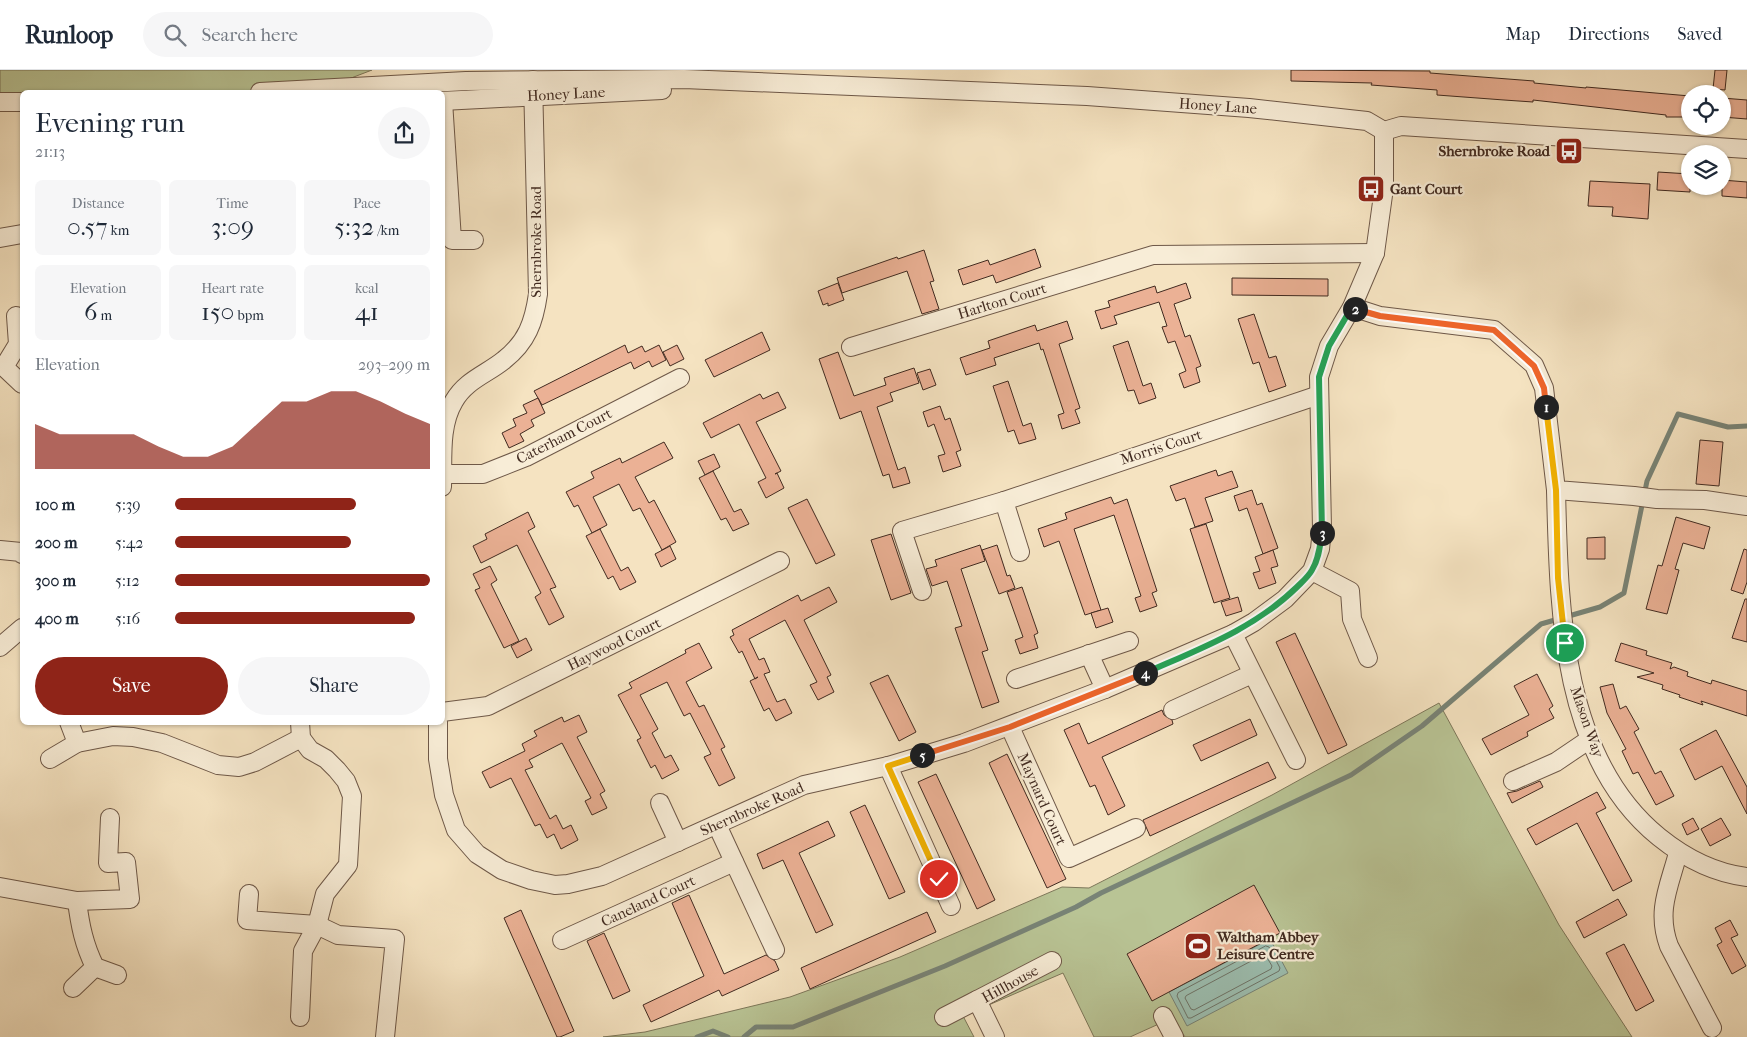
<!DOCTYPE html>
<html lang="en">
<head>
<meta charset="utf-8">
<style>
  :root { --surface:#fff; --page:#f6f6f7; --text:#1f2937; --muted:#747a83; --line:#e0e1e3; --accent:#8f2418 }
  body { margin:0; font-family:"IM FELL French Canon",serif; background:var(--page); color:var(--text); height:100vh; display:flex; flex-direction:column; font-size:19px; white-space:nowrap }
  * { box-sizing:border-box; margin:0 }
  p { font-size:16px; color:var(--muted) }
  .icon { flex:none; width:28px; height:28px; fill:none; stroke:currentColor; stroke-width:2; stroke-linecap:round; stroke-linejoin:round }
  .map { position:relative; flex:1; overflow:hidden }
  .drawer { position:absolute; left:20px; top:20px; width:425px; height:635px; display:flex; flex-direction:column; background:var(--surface); border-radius:8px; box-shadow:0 1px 4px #0004 }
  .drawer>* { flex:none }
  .controls { position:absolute; left:1681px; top:15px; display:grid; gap:10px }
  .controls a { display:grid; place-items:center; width:50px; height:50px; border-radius:50%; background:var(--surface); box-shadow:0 1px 4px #0004; font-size:25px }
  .pin { position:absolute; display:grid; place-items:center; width:42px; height:42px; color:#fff; margin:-21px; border:2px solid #fff; border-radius:50%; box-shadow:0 1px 5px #0007 }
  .km { position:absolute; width:25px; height:25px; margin:-12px; border-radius:50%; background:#222; color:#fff; font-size:14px; line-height:25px; text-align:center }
  .round { display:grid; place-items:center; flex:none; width:52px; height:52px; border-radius:26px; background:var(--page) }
  .overview { display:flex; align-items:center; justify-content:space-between; height:85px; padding:0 15px }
  h1 { font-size:28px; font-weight:600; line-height:38px }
  .metrics { display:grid; grid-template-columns:repeat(3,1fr); gap:8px; height:85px; padding:5px 15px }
  .metrics div { display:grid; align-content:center; border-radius:8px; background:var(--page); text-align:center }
  .metrics b { font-size:25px; font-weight:600 }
  .metrics small { font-size:14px; font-weight:400 }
  .metrics p { font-size:14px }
  .chart { height:140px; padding:10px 15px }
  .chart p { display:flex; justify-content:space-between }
  .chart svg { width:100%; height:90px; margin-top:5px; fill:var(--accent); opacity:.7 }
  .cta { display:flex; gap:10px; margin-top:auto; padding:10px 15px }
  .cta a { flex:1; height:58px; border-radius:30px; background:var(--accent); color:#fff; font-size:20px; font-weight:600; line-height:58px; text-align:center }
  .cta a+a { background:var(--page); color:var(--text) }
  ul { padding:0 15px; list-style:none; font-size:16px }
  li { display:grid; grid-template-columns:80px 60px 1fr; align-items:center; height:38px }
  li i { height:12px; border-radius:6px; background:var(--accent) }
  header { display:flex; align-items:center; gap:30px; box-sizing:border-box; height:70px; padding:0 25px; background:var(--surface); border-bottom:1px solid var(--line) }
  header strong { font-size:24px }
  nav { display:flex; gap:28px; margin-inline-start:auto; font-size:18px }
  .search { width:350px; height:45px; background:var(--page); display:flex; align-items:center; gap:12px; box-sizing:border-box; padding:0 18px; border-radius:28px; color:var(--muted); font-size:19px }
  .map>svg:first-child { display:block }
</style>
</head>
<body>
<header>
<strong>Runloop</strong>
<div class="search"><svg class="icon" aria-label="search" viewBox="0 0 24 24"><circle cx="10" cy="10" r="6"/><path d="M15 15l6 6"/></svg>Search here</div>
<nav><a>Map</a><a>Directions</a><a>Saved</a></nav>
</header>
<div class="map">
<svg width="1747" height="967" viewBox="0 0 1747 967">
  <rect width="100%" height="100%" fill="#f5e3c1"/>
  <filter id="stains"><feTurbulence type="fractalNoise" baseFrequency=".004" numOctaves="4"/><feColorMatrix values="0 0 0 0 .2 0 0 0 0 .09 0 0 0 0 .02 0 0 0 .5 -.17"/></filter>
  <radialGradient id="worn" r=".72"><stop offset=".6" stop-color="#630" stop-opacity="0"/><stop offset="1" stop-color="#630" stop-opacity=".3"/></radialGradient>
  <g fill="#b9c495" stroke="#7d775a">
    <polygon points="0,0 372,0 320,20 22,22 22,25 0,25"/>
    <polygon points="1439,633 1559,855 1632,967 1185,967 1172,948 1130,967 1094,967 1063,903 963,946 974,967 603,967 645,962 790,927 900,887 1062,817 1089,818 1272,725"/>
  </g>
  <polygon fill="#9cbeb0" stroke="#788376" points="1270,869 1288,903 1187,956 1169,922"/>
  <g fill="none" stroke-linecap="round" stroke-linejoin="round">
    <g stroke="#6e7468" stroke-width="1">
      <polygon points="1266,876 1269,877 1280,898 1279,901 1191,948 1188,948 1177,926 1178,923"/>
      <polygon points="1263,885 1266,886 1272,896 1271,899 1194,940 1191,939 1185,928 1186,926"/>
    </g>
    <g stroke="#788376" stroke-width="5">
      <polyline points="697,967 713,961 728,967"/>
      <polyline points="744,967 756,957 793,957 945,896 1076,837 1101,823 1351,705 1422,656 1541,554 1600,537 1624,523 1647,411 1678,344 1728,357 1747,356"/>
    </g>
  </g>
  <g fill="#ebb195" stroke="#412a20">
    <polygon points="1291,0 1430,1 1430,3 1534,11 1534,13 1586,18 1586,17 1690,26 1690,47 1666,47 1666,45 1533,30 1533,32 1504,30 1437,25 1437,20 1371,15 1372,13 1291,11"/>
    <polygon points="1715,0 1727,0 1725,20 1713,19"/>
    <polygon points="1722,28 1747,30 1747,49 1722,47"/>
    <polygon points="1658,102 1690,104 1690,122 1657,120"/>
    <polygon points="1722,110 1747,112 1747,128 1722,126"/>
    <polygon points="1590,111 1650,114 1648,149 1612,146 1613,137 1588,136"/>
    <polygon points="1035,179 1041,197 996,213 993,205 963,215 958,200 988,190 990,195"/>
    <polygon points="924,180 934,211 930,212 939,239 922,244 907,201 842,223 837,208 897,187 898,189"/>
    <polygon points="1232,208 1328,209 1328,226 1232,225"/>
    <polygon points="838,213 844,230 828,236 828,233 823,235 818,221"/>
    <polygon points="1186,213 1191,228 1174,234 1185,267 1190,265 1201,296 1196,298 1200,312 1184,318 1179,304 1186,301 1175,271 1168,273 1162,257 1167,256 1159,232 1114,246 1117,254 1101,259 1095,241 1110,237 1108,231 1155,216 1157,223"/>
    <polygon points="1254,244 1269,288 1276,286 1286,316 1269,322 1259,292 1253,294 1238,249"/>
    <polygon points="1067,251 1073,269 1059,274 1080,338 1075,340 1080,353 1062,359 1058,345 1064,343 1043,279 1041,280 1039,273 994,288 996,295 966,305 960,288 990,278 988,271 1035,255 1037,261"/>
    <polygon points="762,262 770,280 714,307 705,290"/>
    <polygon points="1128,271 1143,316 1151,313 1156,328 1139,334 1134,320 1128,321 1113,276"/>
    <polygon points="625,275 628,283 642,276 645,282 659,275 666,290 652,297 649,291 634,299 631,292 542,335 534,321"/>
    <polygon points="677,275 684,289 670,296 663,282"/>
    <polygon points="838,282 854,326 886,315 884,308 914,298 919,313 890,323 893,331 877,337 898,400 905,397 910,413 893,418 889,404 883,406 861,341 840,349 819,289"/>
    <polygon points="930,299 936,315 923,320 917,303"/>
    <polygon points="1008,311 1023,356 1031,353 1036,369 1019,374 1014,360 1008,362 993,316"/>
    <polygon points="778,322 786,338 756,352 781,401 775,404 777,403 784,418 766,428 758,412 766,408 739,354 711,368 703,353 760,324 763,329"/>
    <polygon points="538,328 545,343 531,350 534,356 520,364 524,371 509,378 502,363 516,356 513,349 527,343 523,335"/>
    <polygon points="940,336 945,350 950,348 961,380 956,382 961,396 943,402 938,386 945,384 934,354 928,357 923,342"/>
    <polygon points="1700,370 1723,372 1719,416 1696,414"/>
    <polygon points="664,372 673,388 635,407 649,433 654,430 676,472 662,480 640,438 633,441 619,414 593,427 607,455 592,463 578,435 574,437 566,422 594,408 591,402 620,388 622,393"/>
    <polygon points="714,384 720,397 705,405 698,391"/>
    <polygon points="1216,400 1218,406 1232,401 1238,417 1205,428 1213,451 1195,457 1185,428 1176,431 1170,416"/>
    <polygon points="713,401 734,442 741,439 749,454 733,461 726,448 721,450 699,408"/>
    <polygon points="1252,420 1257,435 1262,433 1278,478 1263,484 1247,438 1239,441 1234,426"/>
    <polygon points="1111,427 1114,434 1127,429 1157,521 1152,523 1157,536 1140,542 1135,528 1141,526 1114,445 1074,459 1101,540 1085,545 1059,471 1044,477 1038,459 1067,449 1065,443"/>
    <polygon points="807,429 835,485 816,494 788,438"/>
    <polygon points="528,442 535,457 528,461 556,517 550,519 564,547 549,555 535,527 541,523 517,475 481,493 473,476 487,469 485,464"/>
    <polygon points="1676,447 1710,457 1704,479 1683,473 1675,499 1679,500 1667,544 1646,539 1658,495 1662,496"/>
    <polygon points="1206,454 1230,528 1214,533 1190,459"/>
    <polygon points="600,459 621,501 628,497 636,512 620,520 613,506 608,509 586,466"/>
    <polygon points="891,464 911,523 891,530 871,470"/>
    <polygon points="1605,467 1605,489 1587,489 1587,468"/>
    <polygon points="980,475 985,491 961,499 988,580 982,582 999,632 982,638 955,558 962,556 947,511 932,516 926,499 937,496 935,490"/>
    <polygon points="997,475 1007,506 1010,505 1015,518 999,524 982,480"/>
    <polygon points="670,476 676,489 661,497 655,484"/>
    <polygon points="1744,479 1747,480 1747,512 1743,524 1731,520"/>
    <polygon points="1273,480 1278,496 1271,498 1276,513 1259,519 1253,503 1260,501 1255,487"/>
    <polygon points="490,496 497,510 491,514 519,571 504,578 475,520 480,518 473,504"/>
    <polygon points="829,517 837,532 804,550 831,605 827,607 834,622 818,630 810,615 817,612 785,550 749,569 759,590 764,588 770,602 764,604 777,632 785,629 792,643 776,651 769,638 764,641 750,611 758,607 755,609 742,581 739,583 730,567 734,565 732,560 798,525 801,531"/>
    <polygon points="1022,517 1038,563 1034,565 1038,578 1020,584 1015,570 1023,567 1007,522"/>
    <polygon points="1238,527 1242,541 1226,546 1221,532"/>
    <polygon points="1745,529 1747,529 1747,572 1732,568"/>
    <polygon points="1108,538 1113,552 1096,558 1091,543"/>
    <polygon points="1295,563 1347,675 1328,684 1276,572"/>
    <polygon points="526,568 532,580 517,588 511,576"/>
    <polygon points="699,573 712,598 686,612 699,637 704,635 725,677 721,679 735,708 719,716 704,687 711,684 690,643 684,646 667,612 640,625 658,659 652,663 665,688 671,685 679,700 662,709 655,695 651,698 637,670 641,668 618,625 632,618 629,613 686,583 685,580"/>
    <polygon points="1621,573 1647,581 1646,585 1672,593 1670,599 1674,597 1688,602 1687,606 1711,614 1712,610 1747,621 1747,646 1701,631 1703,635 1679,627 1680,625 1662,619 1663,615 1637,607 1654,603 1615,591"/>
    <polygon points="1537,604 1553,636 1549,639 1554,648 1527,662 1528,666 1491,685 1482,669 1529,645 1514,616"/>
    <polygon points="888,605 916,662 899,671 870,613"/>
    <polygon points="1613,614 1620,639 1626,636 1639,659 1634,662 1655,704 1661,701 1674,726 1656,735 1638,702 1633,704 1622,681 1626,679 1607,643 1600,617"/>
    <polygon points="1162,640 1164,645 1172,650 1173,654 1102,687 1125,736 1108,745 1095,715 1090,717 1064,660 1079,653 1088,674"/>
    <polygon points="579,645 587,662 577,667 605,721 600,724 607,738 592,745 585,731 591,728 562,673 529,690 533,697 525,700 550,749 556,745 563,759 571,755 578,770 561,779 554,764 547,768 540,754 535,756 511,708 490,718 482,702 525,681 522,674 537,666 534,661 562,647 564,652"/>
    <polygon points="1250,649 1257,665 1201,691 1193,675"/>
    <polygon points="1716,660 1747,717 1747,744 1722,696 1695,710 1680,679"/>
    <polygon points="1007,684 1066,809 1047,818 989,693"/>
    <polygon points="1268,692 1276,708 1150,766 1143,750"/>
    <polygon points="936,704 995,830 977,839 918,712"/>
    <polygon points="1540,711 1543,717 1512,733 1507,723 1517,721"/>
    <polygon points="1597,722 1606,738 1596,743 1632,811 1613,821 1577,753 1536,775 1527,759"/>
    <polygon points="865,735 905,822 889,829 850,742"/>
    <polygon points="1693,748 1699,759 1687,765 1682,754"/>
    <polygon points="1721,748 1731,765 1710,776 1701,759"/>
    <polygon points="828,751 835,766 799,783 833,855 816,863 783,790 763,799 757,784"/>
    <polygon points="1254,815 1280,863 1152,931 1127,884"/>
    <polygon points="689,825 724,904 766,885 775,891 779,900 722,926 719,920 651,952 643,935 704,906 672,833"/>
    <polygon points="1618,829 1627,845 1584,868 1576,852"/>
    <polygon points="521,840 574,961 560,967 557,967 504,848"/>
    <polygon points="927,842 936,862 810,919 801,898"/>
    <polygon points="1730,850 1738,865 1731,868 1746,896 1732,904 1717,875 1722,872 1715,858"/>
    <polygon points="604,863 630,921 613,929 587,871"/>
    <polygon points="1624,874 1654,931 1636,941 1606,883"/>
  </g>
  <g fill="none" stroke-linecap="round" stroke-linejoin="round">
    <g stroke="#6e5848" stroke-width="20">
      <g id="minor">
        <polyline points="260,22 466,11 684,9 1087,26 1249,38 1367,51 1384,61 1401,56 1747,79"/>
        <polyline points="442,31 662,20"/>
        <polyline points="443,31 452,170 474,170"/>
        <polyline points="0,32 22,32"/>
        <polyline points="0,168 22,164"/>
        <polyline points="1352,237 1380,246 1494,260 1534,295 1544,318 1556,420 1634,426 1657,429 1705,430 1747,436"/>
        <polyline points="851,277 1153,185 1375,183"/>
        <polyline points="0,296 4,297 22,314"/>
        <polyline points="4,297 18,274 16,246"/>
        <polyline points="443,404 483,404 526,387 680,308"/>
        <path d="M442,417c1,-28 -3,-61 12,-86 12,-21 33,-27 50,-41 23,-18 30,-38 34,-66l-5,-214"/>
        <path d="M1556,420c3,116 4,267 103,347 26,21 54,36 88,40"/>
        <polyline points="0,480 21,482 22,484"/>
        <polyline points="1020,482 1004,431 1319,325"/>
        <polyline points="1312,501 1350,521 1352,549 1368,588"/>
        <polyline points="922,521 902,461 1004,431"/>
        <polyline points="1233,564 1296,690"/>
        <polyline points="0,577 22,558"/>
        <polyline points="1089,584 1105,619"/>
        <polyline points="1016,609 1129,571"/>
        <polyline points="1173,640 1252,604"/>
        <polyline points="442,642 488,636 780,491"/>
        <polyline points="69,652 77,673"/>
        <polyline points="438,652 438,689 444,725 456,760 477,784 502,800 531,810 555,815 568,814 602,806 804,715 888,696 964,673 1105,619 1233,564 1254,552 1285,529 1312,501 1320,479 1322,459 1319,307 1329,276 1352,237 1375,183 1384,118 1384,61"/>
        <polyline points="1010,657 1069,788 1136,758"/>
        <polyline points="50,689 77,673 113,666 133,667 162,673 218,695 239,697 255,692 301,668"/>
        <polyline points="888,696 951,836"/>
        <polyline points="1513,711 1556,692 1590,669"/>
        <polyline points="660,733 678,772"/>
        <polyline points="717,755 775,880"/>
        <path d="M1678,783c-9,34 -22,58 -9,93l43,82"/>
        <polyline points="0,817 77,831 130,829 126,792 108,793 110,748"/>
        <polyline points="249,824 247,850 317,855 338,865 395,869 385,967"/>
        <path d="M77,831c3,24 7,44 18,66l22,8"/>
        <polyline points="562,870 734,792"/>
        <polyline points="73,918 95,897"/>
        <polyline points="1163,946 1174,967"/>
        <polyline points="300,947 303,881 317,855 325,824 348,795 352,726 346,711 337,700 326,689 310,680 301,668 300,652"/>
        <polyline points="944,947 977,930"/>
        <polyline points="995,967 977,930 1052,891"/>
      </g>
    </g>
    <use href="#minor" stroke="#f8edd7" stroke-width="18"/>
  </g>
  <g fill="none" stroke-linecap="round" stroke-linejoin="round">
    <g stroke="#fff" stroke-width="10">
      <polyline id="split-1" points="1546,337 1556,420 1558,508 1565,573"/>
    </g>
    <g stroke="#fff" stroke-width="10">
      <polyline id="split-2" points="1355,239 1380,246 1494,260 1534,296 1544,318 1546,337"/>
    </g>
    <g stroke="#fff" stroke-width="10">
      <polyline id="split-3" points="1322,463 1319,307 1329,276 1352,237 1355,239"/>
    </g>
    <g stroke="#fff" stroke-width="10">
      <path id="split-4" d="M1145,603c54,-24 109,-44 152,-86 5,-5 12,-11 15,-17 7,-11 8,-25 10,-37"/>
    </g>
    <g stroke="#fff" stroke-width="10">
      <polyline id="split-5" points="922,685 1010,657 1145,603"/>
    </g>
    <g stroke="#fff" stroke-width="10">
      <polyline id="split-6" points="922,685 888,696 939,809"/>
    </g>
    <use href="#split-1" stroke="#f5b400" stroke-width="6"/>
    <use href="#split-2" stroke="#f0652b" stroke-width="6"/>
    <use href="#split-3" stroke="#22a559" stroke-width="6"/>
    <use href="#split-4" stroke="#22a559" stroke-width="6"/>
    <use href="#split-5" stroke="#f0652b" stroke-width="6"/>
    <use href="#split-6" stroke="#f5b400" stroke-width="6"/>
  </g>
  <defs>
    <g id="bus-square" transform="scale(1.4375)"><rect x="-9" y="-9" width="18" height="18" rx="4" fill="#8f2418" stroke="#f8edd7"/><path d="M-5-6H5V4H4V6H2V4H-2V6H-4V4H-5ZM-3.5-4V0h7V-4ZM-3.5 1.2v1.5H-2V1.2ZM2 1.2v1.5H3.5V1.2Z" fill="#fff"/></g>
    <g id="stadium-square" transform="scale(1.4375)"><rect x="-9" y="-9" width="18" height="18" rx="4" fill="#8f2418" stroke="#f8edd7"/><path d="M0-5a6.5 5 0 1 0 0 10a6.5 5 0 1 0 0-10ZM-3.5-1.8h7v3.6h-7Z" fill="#fff"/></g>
  </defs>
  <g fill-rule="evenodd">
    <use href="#bus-square" x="1569" y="81"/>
    <use href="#bus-square" x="1371" y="119"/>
    <use href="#stadium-square" x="1198" y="876"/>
  </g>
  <g text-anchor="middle" stroke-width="4.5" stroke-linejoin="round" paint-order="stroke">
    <g font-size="15" fill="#412a20" stroke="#f8edd7">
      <text transform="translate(566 24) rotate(-3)" y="5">Honey Lane</text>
      <text transform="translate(1218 36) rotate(4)" y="5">Honey Lane</text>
      <text transform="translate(536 172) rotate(-90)" y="5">Shernbroke Road</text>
      <text transform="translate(1002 231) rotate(-17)" y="5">Harlton Court</text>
      <text transform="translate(564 366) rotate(-27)" y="5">Caterham Court</text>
      <text transform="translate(1161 377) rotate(-18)" y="5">Morris Court</text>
      <text transform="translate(614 574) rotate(-26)" y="5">Haywood Court</text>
      <text transform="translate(1587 652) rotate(71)" y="5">Mason Way</text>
      <text transform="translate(1042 729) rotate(66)" y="5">Maynard Court</text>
      <text transform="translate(752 739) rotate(-24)" y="5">Shernbroke Road</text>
      <text transform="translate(648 831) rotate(-25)" y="5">Caneland Court</text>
      <text transform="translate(1010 914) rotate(-29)" y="5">Hillhouse</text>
    </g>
    <g font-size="15" font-weight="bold" fill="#412a20" stroke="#f8edd7" text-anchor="start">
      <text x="1550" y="86" text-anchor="end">Shernbroke Road</text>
      <text x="1390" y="124">Gant Court</text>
      <text x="1217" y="872">Waltham Abbey<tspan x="1217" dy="17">Leisure Centre</tspan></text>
    </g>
  </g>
  <rect width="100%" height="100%" filter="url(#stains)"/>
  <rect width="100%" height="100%" fill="url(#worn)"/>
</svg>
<div class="controls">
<a><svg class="icon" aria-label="locate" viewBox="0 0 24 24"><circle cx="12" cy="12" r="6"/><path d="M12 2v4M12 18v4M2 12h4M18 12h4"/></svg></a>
<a><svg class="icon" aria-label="layers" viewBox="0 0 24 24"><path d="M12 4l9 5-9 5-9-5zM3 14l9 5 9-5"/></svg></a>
</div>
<div class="pin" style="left:1565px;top:573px;background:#1e9e55"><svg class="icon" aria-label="arrive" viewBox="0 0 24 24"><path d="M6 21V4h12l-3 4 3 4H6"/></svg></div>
<div class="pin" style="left:939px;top:809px;background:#d93025"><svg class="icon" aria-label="check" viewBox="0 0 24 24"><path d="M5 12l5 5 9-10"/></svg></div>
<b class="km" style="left:1546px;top:337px">1</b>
<b class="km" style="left:1355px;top:239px">2</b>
<b class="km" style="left:1322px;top:463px">3</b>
<b class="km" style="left:1145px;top:603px">4</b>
<b class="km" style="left:922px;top:685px">5</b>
<section class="drawer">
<div class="overview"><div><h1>Evening run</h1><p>21:13</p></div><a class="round"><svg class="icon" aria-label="share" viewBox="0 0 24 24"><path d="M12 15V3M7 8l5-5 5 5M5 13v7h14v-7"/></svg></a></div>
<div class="metrics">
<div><p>Distance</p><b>0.57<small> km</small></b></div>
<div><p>Time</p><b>3:09</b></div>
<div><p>Pace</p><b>5:32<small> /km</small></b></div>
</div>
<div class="metrics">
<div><p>Elevation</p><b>6<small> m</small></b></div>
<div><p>Heart rate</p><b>150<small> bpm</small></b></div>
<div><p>kcal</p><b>41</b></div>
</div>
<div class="chart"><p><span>Elevation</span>293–299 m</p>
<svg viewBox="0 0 160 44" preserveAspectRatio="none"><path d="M0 44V22L10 27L20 27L30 27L40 27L50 33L60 38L70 38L80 33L90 22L100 11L110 11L120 6L130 6L140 11L150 17L160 22V44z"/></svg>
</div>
<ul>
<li><b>100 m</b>5:39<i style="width:71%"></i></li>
<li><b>200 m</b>5:42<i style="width:69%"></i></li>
<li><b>300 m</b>5:12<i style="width:100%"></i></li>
<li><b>400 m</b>5:16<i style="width:94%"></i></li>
</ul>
<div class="cta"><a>Save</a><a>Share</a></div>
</section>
</div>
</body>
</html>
